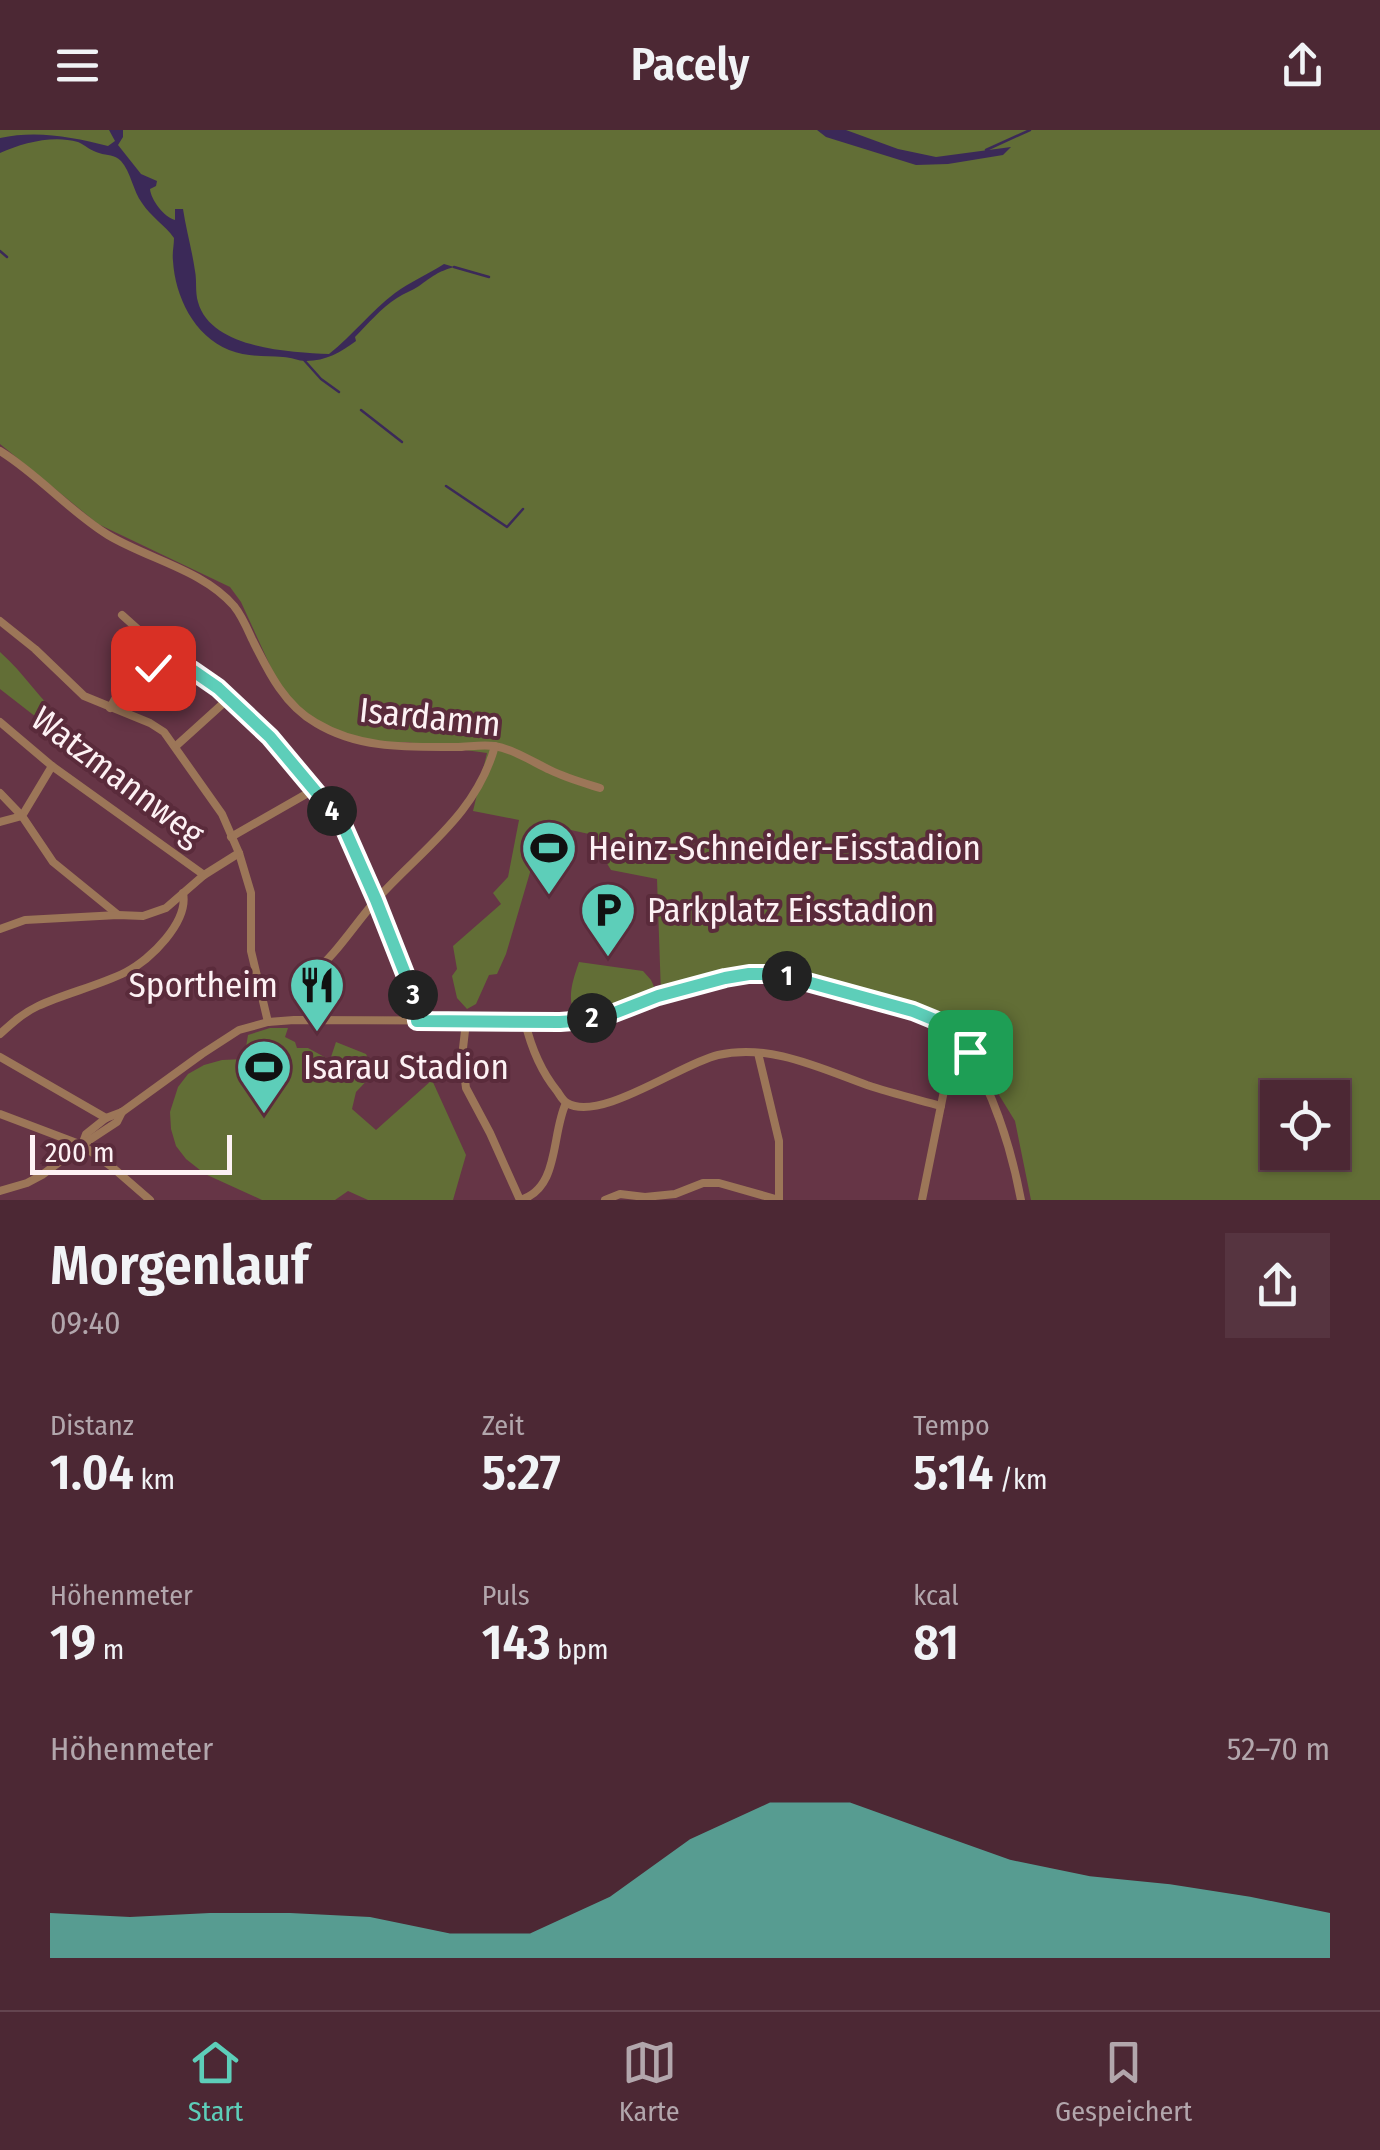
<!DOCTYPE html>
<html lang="de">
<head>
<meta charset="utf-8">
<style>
  :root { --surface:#4c2834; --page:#563440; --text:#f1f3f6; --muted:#b2a6ac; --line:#63444f; --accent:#5dceb9 }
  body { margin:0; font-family:"Fira Sans Condensed",sans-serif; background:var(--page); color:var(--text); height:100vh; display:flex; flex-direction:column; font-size:38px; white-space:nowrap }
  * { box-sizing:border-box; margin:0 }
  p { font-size:32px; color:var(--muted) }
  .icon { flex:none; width:55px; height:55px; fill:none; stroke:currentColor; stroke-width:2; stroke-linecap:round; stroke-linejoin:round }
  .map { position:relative; height:1070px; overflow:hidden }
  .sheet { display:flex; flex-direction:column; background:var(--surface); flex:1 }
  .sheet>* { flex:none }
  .buttons { position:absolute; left:1260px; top:950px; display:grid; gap:20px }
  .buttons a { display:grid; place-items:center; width:90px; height:90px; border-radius:0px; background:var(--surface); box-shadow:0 2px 8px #0004,0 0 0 2px var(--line); font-size:50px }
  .scale { position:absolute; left:30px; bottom:25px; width:202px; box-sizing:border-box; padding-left:10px; border:5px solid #fdf1f4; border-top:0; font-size:28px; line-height:35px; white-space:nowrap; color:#fdf1f4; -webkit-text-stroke:8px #5a2b3b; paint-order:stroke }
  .pin { position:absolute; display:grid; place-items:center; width:85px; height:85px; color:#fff; margin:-42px; border-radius:20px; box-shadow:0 5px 15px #0006 }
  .km { position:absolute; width:50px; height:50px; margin:-25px; border-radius:50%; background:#222; color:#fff; font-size:28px; line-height:50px; text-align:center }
  .round { display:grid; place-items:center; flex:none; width:105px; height:105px; border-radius:0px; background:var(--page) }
  .summary { display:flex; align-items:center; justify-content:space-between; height:170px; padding:0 50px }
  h1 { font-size:55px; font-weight:600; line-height:75px }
  .stats { display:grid; grid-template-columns:repeat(3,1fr); gap:15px; height:170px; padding:10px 50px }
  .stats div { display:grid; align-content:center }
  .stats b { font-size:50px; font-weight:600 }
  .stats small { font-size:28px; font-weight:400 }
  .stats p { font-size:28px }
  .chart { height:280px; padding:20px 50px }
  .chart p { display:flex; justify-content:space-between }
  .chart svg { width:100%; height:180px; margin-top:10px; fill:var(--accent); opacity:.7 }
  header { display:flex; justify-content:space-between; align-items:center; height:130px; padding:0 50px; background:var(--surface); font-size:45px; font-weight:600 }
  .dock { display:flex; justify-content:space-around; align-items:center; height:140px; border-top:2px solid var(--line); background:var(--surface); font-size:28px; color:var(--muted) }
  .dock a { display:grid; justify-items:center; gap:5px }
  .dock .selected { color:var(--accent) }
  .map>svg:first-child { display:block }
</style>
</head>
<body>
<header><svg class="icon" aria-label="menu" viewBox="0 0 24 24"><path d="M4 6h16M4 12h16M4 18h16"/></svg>Pacely<svg class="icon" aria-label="share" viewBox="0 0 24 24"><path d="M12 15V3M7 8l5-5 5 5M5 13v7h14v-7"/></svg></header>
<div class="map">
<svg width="1380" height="1070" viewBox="0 0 1380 1070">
  <rect width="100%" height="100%" fill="#663546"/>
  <g fill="#626e36" fill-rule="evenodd">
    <path d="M0,0h1380v1070h-349l-16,-79 -43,-70 -35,-33 -158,-47 -30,1 -88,22 -4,-115 -46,-9 -22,-36 -32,-7 -7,29 -14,-4 -30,102 -9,20 -8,1 -13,29 -9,5 -10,-11 -5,-22 5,-7 -4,-23 48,-42 -8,-11 15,-16 11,-57 -46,-9 14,-58 -81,-11h-36l-40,-13 -34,-22 -17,-22 -38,-83 -11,-15 -132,-63 -98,-80zM1278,968h54v54h-54z"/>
    <path d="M0,522c24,21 41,49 66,71l-12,13 -18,-19 -36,-28z"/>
    <path d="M579,832l64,9 8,9 6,13 -81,23c-10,-18 -3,-36 3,-54z"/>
    <polygon points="270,898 288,898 285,907 295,912 297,918 308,918 330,930 336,912 366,924 375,942 356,962 352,979 376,1000 432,950 466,1025 453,1070 368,1070 348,1061 335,1070 262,1070 205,1044 186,1029 176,1016 171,999 170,982 178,957 188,944 204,935 222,930 244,929 248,905"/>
  </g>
  <g fill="#3b2958">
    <path d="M109,0h14v7l-5,8 23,29 16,7 -1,5 -6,3c1,11 14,28 25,31v-11h8c3,20 9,41 12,62 2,10 0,21 3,31 13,47 92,50 131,52 24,-19 42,-43 66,-61 15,-11 33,-19 49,-29l10,3c-17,5 -21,9 -35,19 -7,5 -15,7 -22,12 -16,10 -29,26 -42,39l1,4c-15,11 -30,20 -50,20 -8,0 -15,-4 -23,-4 -18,-1 -36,0 -54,-7 -35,-14 -54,-54 -56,-89 -1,-8 1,-15 1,-23 -9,-13 -23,-21 -32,-35 -9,-12 -11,-31 -21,-42 -7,-7 -13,-5 -22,-8 -8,-2 -14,-8 -21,-11 -26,-7 -55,1 -78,11v-15c37,-8 72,-1 108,8l7,-5z"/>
    <polygon points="817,0 846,0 898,19 936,27 1011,17 1003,25 948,34 916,35 826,7"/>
  </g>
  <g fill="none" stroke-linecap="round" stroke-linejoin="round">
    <g stroke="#3b2958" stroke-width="2.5">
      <polyline points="986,20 1030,0"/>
      <polyline points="0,121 7,127"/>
      <polyline points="454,137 489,147"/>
      <polyline points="304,230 321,249 339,262"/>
      <polyline points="361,280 402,312"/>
      <polyline points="446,356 507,397 523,379"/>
    </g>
    <g stroke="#9c7658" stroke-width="8">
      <path d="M0,321c39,24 69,60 108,84 40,24 95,35 126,71 8,10 13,22 18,33 16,32 32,66 64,84 43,26 91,24 140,24 12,0 26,-3 38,-1 19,3 39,16 56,24 16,8 34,13 50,18"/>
      <polyline points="122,485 151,511 168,535"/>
      <polyline points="0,491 35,519 84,566 150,593 164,602 222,684 239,723 251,763 251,821 268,892"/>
      <polyline points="110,578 120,560 135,547 153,538 168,535 192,541 205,548 269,607 342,693 376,770 415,869 417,891"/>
      <polyline points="0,592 52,636 204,745"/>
      <polyline points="176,616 228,569"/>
      <polyline points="52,636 22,686 53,732 117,784"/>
      <polyline points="0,663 22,686 0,692"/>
      <polyline points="231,707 315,659"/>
      <polyline points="0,799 25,790 118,785 143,786 166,778 204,745 239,723"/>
      <path d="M310,846c27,-22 44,-51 67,-77 45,-50 99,-84 118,-153"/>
      <path d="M466,892l-4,35 4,31 24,45 30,67c40,-11 31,-66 46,-97"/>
      <path d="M525,892c6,25 15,48 32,69 3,4 5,9 10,12 33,20 115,-40 151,-48 51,-12 102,13 149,30 24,8 49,14 74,21"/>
      <path d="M0,904c12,-11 23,-21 38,-28 28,-13 60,-20 88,-34 24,-12 63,-50 57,-79"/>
      <polyline points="0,927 106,988"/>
      <polyline points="0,984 82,1015 112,1037 150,1070"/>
      <path d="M82,1015l4,-11 20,-16 16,-6 80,-58 37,-24 29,-8 26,-2 278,1c31,-3 57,-16 87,-25 29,-9 60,-18 90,-21 33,-4 65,8 97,17 28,8 61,13 87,27 50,27 78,128 88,181"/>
      <polyline points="0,1061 27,1053 42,1045 82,1015 117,992 122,982"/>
      <polyline points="605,1070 620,1064 645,1067 675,1064 703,1053 719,1053 779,1070 779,1011 758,923"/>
      <polyline points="922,1070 955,906"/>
    </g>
  </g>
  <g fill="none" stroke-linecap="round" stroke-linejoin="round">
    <g stroke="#fff" stroke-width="20">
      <polyline id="route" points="153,538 168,535 192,540 218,558 270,607 342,693 376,770 415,869 417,891 560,892 587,890 609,885 658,866 725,848 749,844 778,844 913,881 935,890 970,922"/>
    </g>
    <use href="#route" stroke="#5dceb9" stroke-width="12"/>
  </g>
  <defs>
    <g id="stadium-pin" transform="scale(2.875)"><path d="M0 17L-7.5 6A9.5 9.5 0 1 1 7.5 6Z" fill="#5dceb9" stroke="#5a2b3b"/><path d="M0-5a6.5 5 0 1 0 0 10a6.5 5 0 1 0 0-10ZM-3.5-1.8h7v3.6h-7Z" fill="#111"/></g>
    <g id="parking-pin" transform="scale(2.875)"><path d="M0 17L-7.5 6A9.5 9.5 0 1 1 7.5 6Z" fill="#5dceb9" stroke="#5a2b3b"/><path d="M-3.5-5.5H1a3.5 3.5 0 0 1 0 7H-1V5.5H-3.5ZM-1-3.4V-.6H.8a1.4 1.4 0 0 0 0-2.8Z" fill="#111"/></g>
    <g id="restaurant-pin" transform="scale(2.875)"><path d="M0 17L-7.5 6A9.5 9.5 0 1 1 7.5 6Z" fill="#5dceb9" stroke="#5a2b3b"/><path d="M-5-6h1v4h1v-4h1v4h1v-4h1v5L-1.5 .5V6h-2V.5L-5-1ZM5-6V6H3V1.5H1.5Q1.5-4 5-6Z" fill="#111"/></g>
  </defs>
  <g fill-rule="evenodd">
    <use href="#stadium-pin" x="549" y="718"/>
    <use href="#parking-pin" x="608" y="780"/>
    <use href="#restaurant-pin" x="317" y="855"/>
    <use href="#stadium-pin" x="264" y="937"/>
  </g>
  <g text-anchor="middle" stroke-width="8" stroke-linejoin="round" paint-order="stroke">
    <g font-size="35" fill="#fdf1f4" stroke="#5a2b3b">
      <text transform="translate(430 587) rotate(6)" y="12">Isardamm</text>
      <text transform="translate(118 646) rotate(37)" y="12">Watzmannweg</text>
    </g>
    <g font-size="35" fill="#fdf1f4" stroke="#5a2b3b" text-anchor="start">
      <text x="588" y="730">Heinz-Schneider-Eisstadion</text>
      <text x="647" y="792">Parkplatz Eisstadion</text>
      <text x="278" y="867" text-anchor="end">Sportheim</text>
      <text x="303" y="949">Isarau Stadion</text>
    </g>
  </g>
</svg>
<div class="buttons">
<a><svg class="icon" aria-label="locate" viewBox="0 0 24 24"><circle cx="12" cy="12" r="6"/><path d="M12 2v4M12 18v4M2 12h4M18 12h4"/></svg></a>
</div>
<div class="scale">200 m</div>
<div class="pin" style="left:970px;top:922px;background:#1e9e55"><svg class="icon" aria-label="arrive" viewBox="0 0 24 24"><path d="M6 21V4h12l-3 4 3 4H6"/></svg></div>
<div class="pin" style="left:153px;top:538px;background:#d93025"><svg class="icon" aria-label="check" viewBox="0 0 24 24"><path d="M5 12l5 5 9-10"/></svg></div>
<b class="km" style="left:787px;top:846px">1</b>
<b class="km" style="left:592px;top:888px">2</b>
<b class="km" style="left:413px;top:865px">3</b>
<b class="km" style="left:332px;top:681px">4</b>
</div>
<section class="sheet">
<div class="summary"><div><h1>Morgenlauf</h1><p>09:40</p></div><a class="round"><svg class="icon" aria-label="share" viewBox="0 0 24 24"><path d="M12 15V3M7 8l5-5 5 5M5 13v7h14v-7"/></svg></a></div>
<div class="stats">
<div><p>Distanz</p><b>1.04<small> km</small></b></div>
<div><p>Zeit</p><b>5:27</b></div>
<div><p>Tempo</p><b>5:14<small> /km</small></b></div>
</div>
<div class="stats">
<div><p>Höhenmeter</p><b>19<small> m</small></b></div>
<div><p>Puls</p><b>143<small> bpm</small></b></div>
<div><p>kcal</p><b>81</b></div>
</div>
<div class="chart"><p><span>Höhenmeter</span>52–70 m</p>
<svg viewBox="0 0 160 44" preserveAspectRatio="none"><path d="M0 44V33L10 34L20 33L30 33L40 34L50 38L60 38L70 29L80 15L90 6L100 6L110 13L120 20L130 24L140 26L150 29L160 33V44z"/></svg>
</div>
</section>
<nav class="dock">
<a class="selected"><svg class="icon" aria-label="home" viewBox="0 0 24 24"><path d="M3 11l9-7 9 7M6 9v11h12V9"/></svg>Start</a>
<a><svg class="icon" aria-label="map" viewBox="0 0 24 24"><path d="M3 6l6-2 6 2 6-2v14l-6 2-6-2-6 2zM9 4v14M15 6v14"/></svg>Karte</a>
<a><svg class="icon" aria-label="saved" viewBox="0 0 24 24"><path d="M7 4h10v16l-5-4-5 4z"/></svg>Gespeichert</a>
</nav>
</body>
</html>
